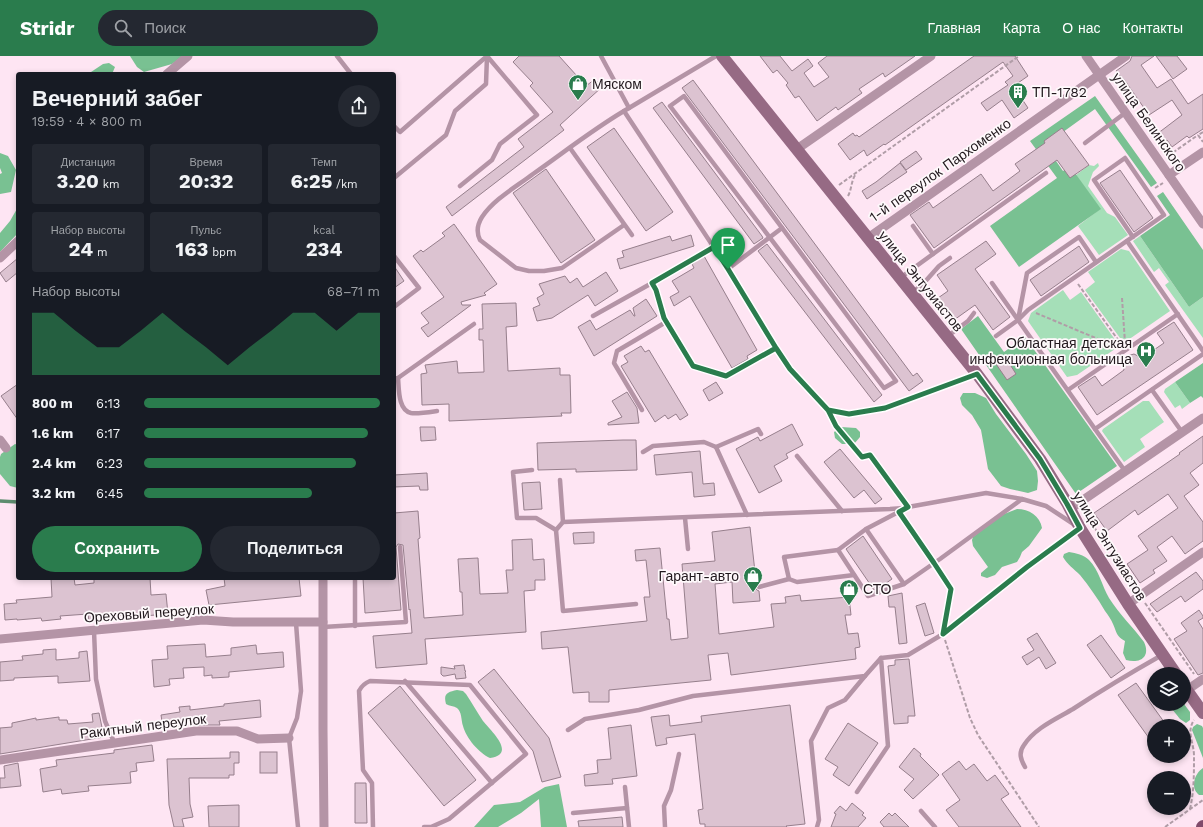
<!DOCTYPE html>
<html lang="ru">
<head>
<meta charset="utf-8">
<style>
  :root { --surface:#171b24; --page:#242831; --text:#f1f3f6; --muted:#9ea1a6; --accent:#2a7c4d }
  body { margin:0; font-family:"Work Sans",sans-serif; background:var(--page); color:var(--text); height:100vh; display:flex; flex-direction:column; font-size:15px; white-space:nowrap }
  * { box-sizing:border-box; margin:0 }
  p { font-size:13px; color:var(--muted) }
  .icon { flex:none; width:22px; height:22px; fill:none; stroke:currentColor; stroke-width:2; stroke-linecap:round; stroke-linejoin:round }
  .map { position:relative; flex:1; overflow:hidden }
  .side { position:absolute; left:16px; top:16px; width:380px; height:508px; display:flex; flex-direction:column; background:var(--surface); border-radius:4px; box-shadow:0 2px 6px #0003 }
  .side>* { flex:none }
  .controls { position:absolute; left:1147px; top:611px; display:grid; gap:8px }
  .controls a { display:grid; place-items:center; width:44px; height:44px; border-radius:50%; background:var(--surface); box-shadow:0 2px 6px #0003; font-size:20px }
  .pin { position:absolute; display:grid; place-items:center; width:34px; height:34px; color:#fff; margin:-41px -17px; border-radius:50% 50% 50% 0; rotate:-45deg; box-shadow:0 0 4px #0007 }
  .pin .icon { rotate:45deg }
  .round { display:grid; place-items:center; flex:none; width:42px; height:42px; border-radius:21px; background:var(--page) }
  .summary { display:flex; align-items:center; justify-content:space-between; height:68px; padding:0 16px }
  h1 { font-size:22px; font-weight:700; line-height:30px }
  .metrics { display:grid; grid-template-columns:repeat(3,1fr); gap:6px; height:68px; padding:4px 16px }
  .metrics div { display:grid; align-content:center; border-radius:4px; background:var(--page); text-align:center }
  .metrics b { font-size:20px; font-weight:700 }
  .metrics small { font-size:11px; font-weight:400 }
  .metrics p { font-size:11px }
  .chart { height:112px; padding:8px 16px }
  .chart p { display:flex; justify-content:space-between }
  .chart svg { width:100%; height:72px; margin-top:4px; fill:var(--accent); opacity:.7 }
  .primary-button { display:flex; gap:8px; margin-top:auto; padding:8px 16px }
  .primary-button a { flex:1; height:46px; border-radius:24px; background:var(--accent); color:#fff; font-size:16px; font-weight:700; line-height:46px; text-align:center }
  .primary-button a+a { background:var(--page); color:var(--text) }
  ul { padding:0 16px; list-style:none; font-size:13px }
  li { display:grid; grid-template-columns:64px 48px 1fr; align-items:center; height:30px }
  li i { height:10px; border-radius:5px; background:var(--accent) }
  header { display:flex; align-items:center; gap:24px; box-sizing:border-box; height:56px; padding:0 20px; background:var(--accent); color:#fff }
  header strong { font-size:19px }
  nav { display:flex; gap:22px; margin-inline-start:auto; font-size:14px }
  .search { width:280px; height:36px; background:var(--page); display:flex; align-items:center; gap:10px; box-sizing:border-box; padding:0 14px; border-radius:22px; color:var(--muted); font-size:15px }
  .map>svg:first-child { display:block }
</style>
</head>
<body>
<header>
<strong>Stridr</strong>
<div class="search"><svg class="icon" aria-label="search" viewBox="0 0 24 24"><circle cx="10" cy="10" r="6"/><path d="M15 15l6 6"/></svg>Поиск</div>
<nav><a>Главная</a><a>Карта</a><a>О нас</a><a>Контакты</a></nav>
</header>
<div class="map">
<svg width="1203" height="771" viewBox="0 0 1203 771">
  <rect width="100%" height="100%" fill="#fee5f3"/>
  <g fill="#a5dfb8">
    <polygon points="1098,107 1099,110 1093,116 1088,130 1107,157 1115,161 1128,179 1099,199 1078,170 1100,153 1076,119 1089,109 1094,110"/>
    <polygon points="1140,180 1189,251 1203,241 1203,282 1165,229 1169,226 1159,212 1154,216 1133,185"/>
    <polygon points="1121,193 1129,195 1170,255 1128,284 1120,282 1085,234 1095,226 1088,216"/>
    <polygon points="1063,234 1070,244 1081,236 1116,285 1115,293 1077,319 1067,321 1028,265 1031,257"/>
    <polygon points="1175,326 1190,347 1182,353 1180,349 1175,352 1164,336 1165,333"/>
    <polygon points="1143,345 1149,345 1164,366 1140,383 1145,391 1124,406 1102,375 1103,373"/>
  </g>
  <g fill="#79c192">
    <polygon points="130,0 183,0 172,8 144,16 137,11"/>
    <polygon points="109,7 115,11 112,18 88,18 103,8"/>
    <polygon points="1095,40 1157,127 1151,131 1095,53 1045,89 1063,115 1070,110 1101,153 1019,211 990,170 1057,122 1030,85"/>
    <polygon points="0,97 8,100 16,114 11,136 0,138 0,118 2,117 0,112"/>
    <polygon points="1163,136 1203,194 1203,241 1189,251 1140,180 1170,159 1157,140"/>
    <polygon points="18,151 18,177 0,196 0,177 10,165"/>
    <polygon points="978,260 1004,296 1025,281 1117,410 1076,438 961,273"/>
    <polygon points="1203,307 1203,342 1201,340 1190,347 1175,326"/>
    <polygon points="963,337 975,337 986,342 996,358 1026,398 1037,415 1038,425 1037,434 1028,437 1010,433 1001,430 988,413 981,374 972,359 962,349 960,342"/>
    <polygon points="841,371 856,372 860,376 860,381 854,388 842,388 835,382 834,376"/>
    <polygon points="15,388 18,389 18,432 10,430 0,418 0,401 1,398"/>
    <path d="M1017,453c12,0 23,7 25,19l-13,18 -7,6 -2,5 -3,5 -15,5 -7,8 -8,3 -6,-2v-3l7,-6 -15,-21 -1,-6 1,-3 26,-21z"/>
    <path d="M1069,496c7,1 15,3 20,8 10,10 13,26 20,38 10,16 24,29 35,44 7,15 -4,22 -18,18l-3,-7 2,-12c-9,-5 -8,-8 -12,-17 -2,-5 -5,-9 -8,-13 -7,-12 -16,-25 -25,-36 -6,-6 -13,-11 -17,-18l1,-3z"/>
    <path d="M457,634l6,1 3,3c6,9 11,18 17,27 8,10 34,33 7,37 -11,-5 -24,-20 -27,-32 -2,-6 -1,-14 -6,-18 -3,-2 -8,-2 -11,-4 -3,-11 2,-12 11,-14z"/>
    <polygon points="1168,648 1184,648 1190,656 1190,664 1186,667 1180,663"/>
    <polygon points="1197,668 1202,670 1203,672 1203,702 1192,674 1193,671"/>
    <path d="M1203,712v27h-4c-9,-7 -5,-21 4,-27z"/>
    <polygon points="559,728 567,771 541,771 539,743 521,757 498,771 474,771 494,749 520,746 545,731"/>
  </g>
  <g fill="none" stroke-linecap="round" stroke-linejoin="round">
    <polyline stroke="#5d8c6e" stroke-width="3.5" points="0,445 18,446"/>
  </g>
  <g fill="#dcc3d1" stroke="#967f8c">
    <polygon points="519,0 559,0 586,30 595,23 602,31 560,69 564,74 452,160 446,151 524,91 518,83 553,56 530,30 533,27 513,6"/>
    <polygon points="760,0 780,0 792,15 808,3 813,10 804,17 814,31 829,21 818,7 827,0 915,0 885,21 883,17 859,33 862,37 838,54 836,51 817,65 799,40 795,42 786,29 788,27 777,14 773,17"/>
    <polygon points="974,0 1015,0 1028,20 1015,29 1020,37 1018,37 1028,52 1014,62 1002,44 987,55 981,47 1008,29 1005,26 1013,20 1003,6 885,89 884,88 867,100 864,94 850,104 838,88 853,77 855,80 857,79 859,81"/>
    <polygon points="1132,0 1154,0 1141,9 1157,32 1171,23 1188,48 1203,38 1203,73 1189,82 1187,80 1172,91 1167,84 1163,86 1157,78 1182,59 1172,44 1149,59 1123,22 1122,22 1116,15 1130,5"/>
    <polygon points="1156,0 1177,0 1187,13 1173,23"/>
    <polygon points="693,24 913,320 917,317 923,325 909,335 682,32"/>
    <polygon points="662,46 762,180 763,182 754,188 653,52"/>
    <polygon points="614,72 673,156 646,175 587,91"/>
    <polygon points="1062,72 1089,109 1070,122 1057,104 934,192 910,159 929,146 933,152 981,118 993,135 1020,115 1015,108 1045,87 1044,85"/>
    <polygon points="916,95 922,103 906,114 900,106"/>
    <polygon points="900,107 907,116 867,143 862,135 876,126"/>
    <polygon points="546,113 595,184 561,207 513,137"/>
    <polygon points="1120,114 1153,162 1134,176 1100,127"/>
    <polygon points="454,168 497,228 484,237 486,239 461,246 462,249 471,249 428,281 421,272 429,267 421,257 444,241 413,200 421,194 423,196 445,180 442,177"/>
    <polygon points="691,179 694,190 620,213 617,203 624,201 622,195 670,180 672,185"/>
    <polygon points="986,185 996,198 975,213 1010,261 993,274 975,249 954,264 938,242 948,235 937,219"/>
    <polygon points="767,188 882,339 874,346 758,195"/>
    <polygon points="1079,190 1089,206 1041,240 1030,224"/>
    <polygon points="704,200 757,294 747,300 748,303 732,312 690,240 674,250 670,241 679,236 672,225 694,212 692,208"/>
    <polygon points="18,202 18,216 6,226 0,217"/>
    <polygon points="394,210 404,225 394,232"/>
    <polygon points="606,216 618,235 595,250 588,239 552,262 537,265 533,252 540,249 537,242 544,238 539,228 565,220 570,227 577,222 583,231"/>
    <polygon points="646,243 657,260 594,300 578,271 590,264 596,274 630,254 634,260 635,260 633,252"/>
    <polygon points="516,247 517,270 506,271 508,315 560,312 560,319 570,319 571,357 561,357 562,360 449,365 449,348 422,349 421,318 427,317 425,309 457,305 458,317 484,316 483,284 479,284 479,273 483,273 482,248"/>
    <polygon points="1174,266 1193,294 1097,359 1078,331 1095,320 1102,330 1124,314 1123,305 1127,300 1134,298 1142,302 1164,287 1157,277"/>
    <polygon points="641,290 645,296 649,294 688,359 680,364 676,358 668,363 665,359 655,366 621,310 628,306 624,300"/>
    <polygon points="1006,302 1016,318 1007,324 996,308"/>
    <polygon points="716,326 723,337 709,345 703,334"/>
    <polygon points="18,328 18,364 1,340"/>
    <polygon points="627,336 637,352 639,367 608,369 608,367 622,361 612,345"/>
    <polygon points="792,368 803,389 786,398 788,402 774,410 782,425 759,437 736,393 758,381 760,385"/>
    <polygon points="420,371 435,371 436,384 421,385"/>
    <polygon points="1203,380 1203,407 1190,417 1199,429 1184,440 1203,466 1203,485 1185,498 1172,480 1157,491 1167,505 1153,514 1155,517 1140,527 1127,508 1148,494 1138,480 1178,452 1168,438 1138,459 1135,454 1107,475 1094,457 1180,398 1179,397"/>
    <polygon points="623,384 636,384 637,414 576,416 576,413 538,414 537,387"/>
    <polygon points="840,393 882,443 875,448 864,434 854,442 824,406"/>
    <polygon points="700,395 703,428 714,427 715,439 694,441 692,416 656,419 654,399"/>
    <polygon points="427,417 428,434 420,434 419,430 394,431 394,419"/>
    <polygon points="540,426 542,453 524,454 522,427"/>
    <polygon points="418,455 420,482 418,483 424,562 463,559 462,536 460,536 458,503 478,502 480,538 508,537 506,514 513,514 512,484 532,483 533,504 544,503 545,524 535,524 535,534 524,535 526,576 425,583 427,608 376,612 373,580 412,577 410,553 409,554 403,489 398,488 396,491 401,554 365,557 363,522 394,522 394,457"/>
    <polygon points="750,471 756,525 758,525 759,527 756,529 755,532 757,534 759,535 760,545 733,547 732,526 715,528 719,578 774,571 771,548 786,547 785,541 800,539 801,545 849,541 851,559 845,559 848,578 858,577 860,591 855,592 856,603 731,619 728,597 708,599 711,624 609,634 609,646 589,646 589,636 573,637 568,591 542,593 541,576 647,565 644,541 650,541 646,504 636,505 635,494 660,492 667,563 669,563 671,584 688,582 682,508 715,505 712,476"/>
    <polygon points="594,476 594,487 574,488 573,477"/>
    <polygon points="863,480 892,523 879,532 874,534 846,493"/>
    <polygon points="1196,516 1203,525 1203,533 1185,546 1181,540 1157,556 1150,548"/>
    <polygon points="51,522 74,522 75,529 94,527 94,522 150,522 151,539 166,538 168,558 143,560 144,562 130,563 130,559 103,561 103,565 89,566 88,558 60,560 61,563 42,565 41,562 17,564 17,563 5,564 4,548 17,547 16,544 52,541"/>
    <polygon points="224,522 299,522 301,540 209,549 206,534 225,530"/>
    <polygon points="902,537 907,587 899,588 895,551 889,551 888,540"/>
    <polygon points="925,547 934,577 925,580 916,550"/>
    <polygon points="1199,554 1203,560 1203,562 1198,565 1203,573 1203,617 1198,619 1174,583 1187,575 1181,567"/>
    <polygon points="1037,577 1056,607 1046,613 1039,601 1027,609 1022,601 1034,594 1027,583"/>
    <polygon points="1101,579 1125,612 1111,622 1087,589"/>
    <polygon points="205,588 206,601 231,599 231,592 256,589 257,598 283,596 284,611 229,616 229,621 212,622 212,619 204,620 204,611 183,612 184,622 169,623 170,629 154,631 152,604 168,603 167,590"/>
    <polygon points="56,593 56,604 79,602 79,596 87,595 90,625 58,627 58,620 14,622 14,624 0,625 0,606 23,604 22,600 43,598 43,594"/>
    <polygon points="909,603 915,660 908,660 908,667 894,668 888,610 895,609 895,604"/>
    <polygon points="464,609 465,615 466,615 465,616 466,622 456,623 455,618 445,620 443,620 441,618 441,611 455,613 454,610"/>
    <polygon points="494,613 549,682 561,721 542,726 533,695 478,626"/>
    <polygon points="1136,627 1167,670 1154,670 1154,689 1118,639"/>
    <polygon points="400,630 476,724 444,750 368,657"/>
    <polygon points="260,644 261,661 219,665 220,669 194,669 193,668 163,672 161,659 180,656 179,651 190,650 190,654 224,650 224,648"/>
    <polygon points="790,649 805,768 786,770 787,771 705,771 705,768 700,768 698,754 703,753 695,678 666,682 667,688 656,690 651,661 669,659 670,670 702,666 701,660"/>
    <polygon points="99,657 104,681 0,698 0,672 12,671 12,667 36,662 36,664 59,661 59,664 67,664 68,668 93,666 92,658"/>
    <polygon points="848,667 878,687 849,730 833,719 838,711 825,703"/>
    <polygon points="631,669 637,720 612,723 613,728 585,730 584,719 598,717 597,704 611,703 608,672"/>
    <polygon points="152,689 154,705 136,707 137,715 130,716 131,727 88,730 89,735 62,738 61,733 43,736 40,713 57,710 56,704 114,697 114,694"/>
    <polygon points="914,692 921,698 920,700 939,719 913,743 904,734 914,723 899,711"/>
    <polygon points="230,696 239,696 239,707 234,707 234,719 229,719 229,722 189,722 190,748 193,761 182,763 184,771 174,771 169,749 167,703 230,702"/>
    <rect x="260" y="696" width="17" height="21"/>
    <polygon points="959,705 966,714 974,708 987,725 995,719 1009,738 1001,743 1021,771 959,771 946,754 960,744 942,718"/>
    <polygon points="18,707 21,730 0,732 0,722 5,722 4,710"/>
    <polygon points="355,727 366,727 367,767 355,767"/>
    <polygon points="852,747 864,757 862,759 866,762 858,771 831,771 836,758 834,757 840,750 846,755"/>
    <polygon points="239,749 239,771 209,771 208,750"/>
    <polygon points="889,757 892,760 895,757 909,771 884,771 880,766"/>
    <polygon points="622,761 623,771 579,771 578,765"/>
  </g>
  <g fill="none" stroke-linecap="round" stroke-linejoin="round">
    <g stroke="#b09da7" stroke-width="2" stroke-dasharray="4 2" stroke-linecap="butt">
      <polyline points="1203,76 1198,79 1203,86"/>
      <polyline points="1168,100 1198,79"/>
      <polyline points="839,129 1019,0"/>
      <polyline points="1155,132 1163,127"/>
      <path d="M848,140c4,-7 3,-16 8,-22"/>
      <polyline points="1078,228 1121,288"/>
      <polyline points="927,234 937,248"/>
      <polyline points="1122,242 1125,287"/>
      <polyline points="1036,257 1117,291"/>
      <polyline points="832,363 836,370 862,401 863,401"/>
      <polyline points="903,462 930,501"/>
      <polyline points="1094,471 1135,532"/>
      <polyline points="938,513 951,533 945,566"/>
      <polyline points="1145,547 1194,618"/>
      <polyline points="945,584 970,662 978,679 1039,771"/>
      <path d="M1190,753c4,-17 4,-35 4,-53 0,-13 -8,-24 0,-36"/>
      <polyline points="1165,771 1203,744"/>
    </g>
    <g stroke="#b494a6" stroke-width="4.5">
      <polyline points="337,0 351,18"/>
      <polyline points="601,0 629,52"/>
      <polyline points="716,0 624,55 728,213 776,292"/>
      <polygon points="684,40 896,325 884,332 670,50"/>
      <path d="M624,55c-32,19 -61,42 -91,63 -17,13 -39,25 -51,43 -5,8 -6,15 -2,23l36,28 13,3h15l18,-3 62,-43"/>
      <polyline points="394,70 400,76 487,0"/>
      <polyline points="1085,87 1125,57"/>
      <polyline points="570,92 632,179"/>
      <polyline points="394,122 446,79 455,55 486,28 487,0"/>
      <polyline points="460,130 492,104 500,88 537,59 487,0"/>
      <polyline points="1133,181 1094,124 1125,102 1164,159 1028,254 1018,264 1095,373 1203,298"/>
      <polyline points="1127,185 1203,295"/>
      <polyline points="933,198 1046,117"/>
      <polyline points="394,200 419,232 394,251"/>
      <polyline points="728,213 782,172"/>
      <polyline points="900,222 933,198 913,170"/>
      <polyline points="652,227 713,191"/>
      <polyline points="992,227 1018,264"/>
      <polyline points="913,236 923,228 939,210 950,202"/>
      <polyline points="593,260 652,227 656,234 664,262 693,310 726,320 776,292 791,313 828,354 849,358 885,352 977,318"/>
      <polyline points="948,280 968,265 974,257"/>
      <polyline points="996,280 1018,264 1027,217 1079,181 1096,206"/>
      <path d="M398,322c1,11 0,32 13,35 6,1 19,-1 26,-2"/>
      <polyline points="394,323 398,322 474,268"/>
      <polyline points="1068,334 1178,258"/>
      <polyline points="1152,334 1182,376"/>
      <polyline points="642,354 614,307 617,295 666,266"/>
      <polyline points="1095,373 1125,415"/>
      <polyline points="716,391 758,373 761,378"/>
      <polyline points="643,396 653,390 704,386 716,391 747,459"/>
      <polyline points="870,399 908,451 986,437 1022,443"/>
      <polyline points="797,400 842,455"/>
      <polyline points="532,414 513,416 517,462 536,462 556,474"/>
      <polyline points="560,424 563,466"/>
      <polyline points="908,451 866,473 838,494 868,540 904,528 940,503 1022,443 1046,450 1075,469"/>
      <polyline points="685,462 688,493"/>
      <polyline points="866,473 904,528"/>
      <polyline points="838,494 784,501 789,523 797,526 854,519"/>
      <polyline points="355,522 355,570"/>
      <polyline points="759,531 789,523"/>
      <polyline points="636,548 563,555 556,474 563,466 890,453 904,452"/>
      <polyline points="296,567 301,635 297,662 289,682 298,771"/>
      <polyline points="323,571 406,566 400,491"/>
      <polyline points="94,575 96,623 105,665 114,686"/>
      <polyline points="405,625 492,727"/>
      <polyline points="568,674 585,663 639,654 693,640 865,620 881,602"/>
      <path d="M1025,711c-4,-7 -7,-14 -1,-22 11,-17 32,-26 49,-36 29,-19 59,-37 89,-54"/>
      <polyline points="625,731 629,771"/>
      <polyline points="857,736 888,690 881,602 908,599 943,578 1027,511 1079,473"/>
      <polyline points="921,755 935,771"/>
      <polyline points="573,757 627,752"/>
      <path d="M373,771l-1,-44 -9,-13 -4,-79c3,-6 6,-8 11,-10l100,4 56,69 -77,65 -18,8h-7"/>
      <polyline points="665,771 664,750 671,734 679,698"/>
      <polyline points="817,771 819,764 811,685 828,652 845,644 865,620"/>
    </g>
    <g stroke="#b494a6" stroke-width="9">
      <polyline points="1086,0 1203,168"/>
      <polyline points="167,18 188,0"/>
      <polyline points="797,93 931,0"/>
      <polyline points="1169,119 1203,96"/>
      <polyline points="868,182 1126,0"/>
      <polyline points="0,202 18,185"/>
      <polyline points="0,384 6,392"/>
      <polyline points="1070,453 1203,362"/>
      <polyline points="323,522 323,673 324,771"/>
      <polyline points="1128,548 1203,496"/>
      <polyline points="0,583 203,564 233,566 323,566"/>
      <polyline points="1187,634 1203,623"/>
      <polyline points="0,704 196,675 237,675 258,683 289,682"/>
    </g>
    <g stroke="#966a84" stroke-width="12">
      <polyline points="722,0 977,318 1040,403 1067,447 1080,472 1128,548 1176,618"/>
      <polyline points="1184,630 1203,657"/>
    </g>
    <polyline stroke="#804b6b" stroke-width="12" points="1202,771 1203,770"/>
  </g>
  <g fill="none" stroke-linecap="round" stroke-linejoin="round">
    <g stroke="#fff" stroke-width="8">
      <polyline id="route" points="728,213 714,191 652,227 656,234 664,262 693,310 726,320 776,292 790,313 828,354 836,370 862,401 870,399 908,451 899,456 934,507 951,533 943,578 1027,511 1080,472 1067,448 1040,403 977,318 885,352 849,358 828,354 790,313 776,292 728,213"/>
    </g>
    <use href="#route" stroke="#2a7c4d" stroke-width="5"/>
  </g>
  <defs>
    <g id="shop-pin" transform="scale(1)"><path d="M0 17L-7.5 6A9.5 9.5 0 1 1 7.5 6Z" fill="#2a7c4d" stroke="#fef9fb"/><path d="M-5-2.5h2.3a2.7 3.5 0 0 1 5.4 0H5L5.5 6h-11ZM-1.5-2.5h3a1.5 2.3 0 0 0-3 0Z" fill="#fff"/></g>
    <g id="building-pin" transform="scale(1)"><path d="M0 17L-7.5 6A9.5 9.5 0 1 1 7.5 6Z" fill="#2a7c4d" stroke="#fef9fb"/><path d="M-4-6H4V6H1V3H-1V6H-4ZM-2.5-4.3h1.7v1.8h-1.7ZM.8-4.3h1.7v1.8H.8ZM-2.5-1h1.7V.8h-1.7ZM.8-1h1.7V.8H.8Z" fill="#fff"/></g>
    <g id="hospital-pin" transform="scale(1)"><path d="M0 17L-7.5 6A9.5 9.5 0 1 1 7.5 6Z" fill="#2a7c4d" stroke="#fef9fb"/><path d="M-5-5h3v3.5h4V-5h3V5h-3V1.5h-4V5h-3Z" fill="#fff"/></g>
  </defs>
  <g fill-rule="evenodd">
    <use href="#shop-pin" x="578" y="28"/>
    <use href="#building-pin" x="1018" y="36"/>
    <use href="#hospital-pin" x="1146" y="295"/>
    <use href="#shop-pin" x="753" y="520"/>
    <use href="#shop-pin" x="849" y="533"/>
  </g>
  <g text-anchor="middle" stroke-width="3.5" stroke-linejoin="round" paint-order="stroke">
    <g font-size="14" fill="#21181d" stroke="#fef9fb" text-anchor="start">
      <text x="592" y="33">Мяском</text>
      <text x="1032" y="41">ТП-1782</text>
      <text x="1132" y="292" text-anchor="end">Областная детская<tspan x="1132" dy="16">инфекционная больница</tspan></text>
      <text x="739" y="525" text-anchor="end">Гарант-авто</text>
      <text x="863" y="538">СТО</text>
    </g>
    <g font-size="14" fill="#21181d" stroke="#fef9fb">
      <text transform="translate(1149 66) rotate(55)" y="5">улица Белинского</text>
      <text transform="translate(940 114) rotate(-35)" y="5">1-й переулок Пархоменко</text>
      <text transform="translate(921 225) rotate(51)" y="5">улица Энтузиастов</text>
      <text transform="translate(1110 490) rotate(58)" y="5">улица Энтузиастов</text>
      <text transform="translate(149 557) rotate(-4)" y="5">Ореховый переулок</text>
      <text transform="translate(143 670) rotate(-7)" y="5">Ракитный переулок</text>
    </g>
  </g>
</svg>
<div class="controls">
<a><svg class="icon" aria-label="layers" viewBox="0 0 24 24"><path d="M12 4l9 5-9 5-9-5zM3 14l9 5 9-5"/></svg></a>
<a>+</a>
<a>−</a>
</div>
<div class="pin" style="left:728px;top:213px;background:#1e9e55"><svg class="icon" aria-label="arrive" viewBox="0 0 24 24"><path d="M6 21V4h12l-3 4 3 4H6"/></svg></div>
<section class="side">
<div class="summary"><div><h1>Вечерний забег</h1><p>19:59 · 4 × 800 m</p></div><a class="round"><svg class="icon" aria-label="share" viewBox="0 0 24 24"><path d="M12 15V3M7 8l5-5 5 5M5 13v7h14v-7"/></svg></a></div>
<div class="metrics">
<div><p>Дистанция</p><b>3.20<small> km</small></b></div>
<div><p>Время</p><b>20:32</b></div>
<div><p>Темп</p><b>6:25<small> /km</small></b></div>
</div>
<div class="metrics">
<div><p>Набор высоты</p><b>24<small> m</small></b></div>
<div><p>Пульс</p><b>163<small> bpm</small></b></div>
<div><p>kcal</p><b>234</b></div>
</div>
<div class="chart"><p><span>Набор высоты</span>68–71 m</p>
<svg viewBox="0 0 160 44" preserveAspectRatio="none"><path d="M0 44V6L10 6L20 17L30 27L40 27L50 17L60 6L70 17L80 27L90 38L100 27L110 17L120 6L130 6L140 17L150 6L160 6V44z"/></svg>
</div>
<ul>
<li><b>800 m</b>6:13<i style="width:100%"></i></li>
<li><b>1.6 km</b>6:17<i style="width:95%"></i></li>
<li><b>2.4 km</b>6:23<i style="width:90%"></i></li>
<li><b>3.2 km</b>6:45<i style="width:71%"></i></li>
</ul>
<div class="primary-button"><a>Сохранить</a><a>Поделиться</a></div>
</section>
</div>
</body>
</html>
